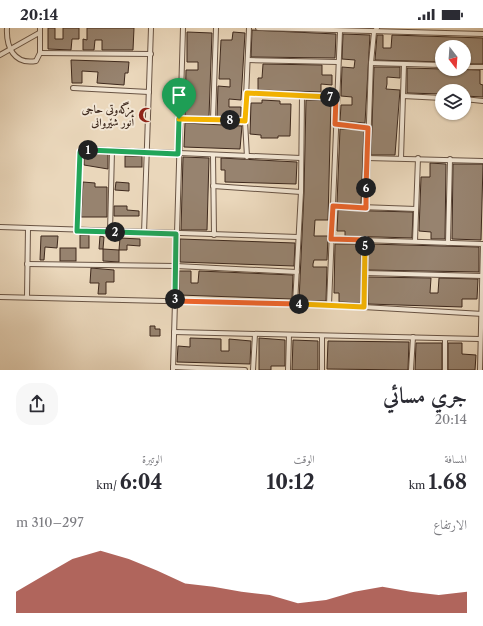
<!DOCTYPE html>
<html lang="ar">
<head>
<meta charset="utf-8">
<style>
  :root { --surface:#fff; --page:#f7f7f7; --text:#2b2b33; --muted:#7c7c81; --accent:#8f2418 }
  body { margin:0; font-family:"Libre Caslon Text",Amiri,serif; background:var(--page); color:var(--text); direction:rtl; height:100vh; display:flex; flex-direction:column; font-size:15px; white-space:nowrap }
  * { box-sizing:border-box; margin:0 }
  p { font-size:13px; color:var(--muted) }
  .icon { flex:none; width:22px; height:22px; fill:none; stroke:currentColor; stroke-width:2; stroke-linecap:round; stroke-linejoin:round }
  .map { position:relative; height:342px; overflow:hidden; direction:ltr }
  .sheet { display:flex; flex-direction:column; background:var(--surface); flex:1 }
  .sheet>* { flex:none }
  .needle { width:26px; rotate:163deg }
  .buttons { position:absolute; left:435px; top:12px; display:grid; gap:8px }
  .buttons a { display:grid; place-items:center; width:36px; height:36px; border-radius:50%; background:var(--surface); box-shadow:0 1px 3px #0004; font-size:20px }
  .pin { position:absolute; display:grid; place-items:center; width:34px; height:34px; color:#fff; margin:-41px -17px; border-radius:50% 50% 50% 0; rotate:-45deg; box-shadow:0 0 4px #0007 }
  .pin .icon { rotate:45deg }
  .km { position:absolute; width:20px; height:20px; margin:-10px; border-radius:50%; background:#222; color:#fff; font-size:11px; line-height:20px; text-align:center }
  .round { display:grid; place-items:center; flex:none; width:42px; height:42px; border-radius:16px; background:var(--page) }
  .head { display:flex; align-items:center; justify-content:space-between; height:68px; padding:0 16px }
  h1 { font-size:22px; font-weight:700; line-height:30px }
  .stats { display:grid; grid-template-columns:repeat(3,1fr); gap:6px; height:68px; padding:4px 16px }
  .stats div { display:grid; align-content:center }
  .stats b { font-size:20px; font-weight:700 }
  .stats small { font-size:11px; font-weight:400 }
  .stats p { font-size:11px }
  .chart { height:112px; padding:8px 16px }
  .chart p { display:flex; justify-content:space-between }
  .chart svg { width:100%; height:72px; margin-top:4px; fill:var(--accent); opacity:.7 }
  .status { display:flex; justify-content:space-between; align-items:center; height:28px; padding:0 20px; background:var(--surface); direction:ltr }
  .status svg { height:11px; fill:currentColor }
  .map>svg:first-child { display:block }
</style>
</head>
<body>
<div class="status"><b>20:14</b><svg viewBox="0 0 49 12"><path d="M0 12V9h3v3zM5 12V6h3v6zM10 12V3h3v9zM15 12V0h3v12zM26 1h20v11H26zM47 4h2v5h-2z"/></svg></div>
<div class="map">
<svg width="483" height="342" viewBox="0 0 483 342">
  <rect width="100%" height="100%" fill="#ead7bb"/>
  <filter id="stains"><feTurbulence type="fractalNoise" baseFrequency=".005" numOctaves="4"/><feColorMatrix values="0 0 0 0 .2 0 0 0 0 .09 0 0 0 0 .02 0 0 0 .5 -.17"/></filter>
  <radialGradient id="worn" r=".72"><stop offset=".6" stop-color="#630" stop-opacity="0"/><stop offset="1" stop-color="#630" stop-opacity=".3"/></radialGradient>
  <g fill="#97836f" stroke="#3e291d">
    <polygon points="48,0 55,0 55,11 63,11 63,0 79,0 79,11 72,11 71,22 48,21"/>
    <polygon points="87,0 134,0 133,22 102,22 102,12 95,12 94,22 83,22 83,11 87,12"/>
    <polygon points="252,2 336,6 335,30 251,29"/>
    <polygon points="187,4 212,5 209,88 185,88 186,42 198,42 198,34 187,34"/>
    <polygon points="233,4 245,5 241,72 229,71 229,79 241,79 241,89 217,89 218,58 230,59 230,51 219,51 221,12 232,12"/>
    <polygon points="343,6 370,7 365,95 340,93 341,77 352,77 352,69 341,68 342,39 354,40 355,32 342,31"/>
    <polygon points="377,7 383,7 383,20 391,20 392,7 483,10 483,36 464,36 464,19 442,19 442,34 375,32"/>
    <polygon points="71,32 129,34 128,45 125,45 124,57 97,55 98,44 82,43 82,55 72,55"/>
    <polygon points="263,36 322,37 322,47 332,47 332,57 321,56 321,64 258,62 258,50 262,50"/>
    <polygon points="374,39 400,39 400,50 387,49 387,56 386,61 400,62 395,127 371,127"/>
    <polygon points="407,40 480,42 480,56 483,57 483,69 464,68 464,63 442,63 442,66 407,65"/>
    <polygon points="262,72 280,73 280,76 291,76 290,108 278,108 278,110 261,110 261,107 250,106 251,75 262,75"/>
    <polygon points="306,72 331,73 328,192 315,192 314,208 328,208 327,232 314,232 313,236 313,239 327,239 326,273 299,273 304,164"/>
    <polygon points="185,95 242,98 240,121 184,119"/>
    <polygon points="340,101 364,102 361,176 337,175"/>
    <polygon points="84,125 108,126 108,141 84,137"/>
    <rect x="125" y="128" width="17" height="11"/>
    <polygon points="183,129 209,130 207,202 181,202"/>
    <polygon points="221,130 297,134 296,156 225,154 225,142 221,142"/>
    <polygon points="430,135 446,136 445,211 431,211 431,204 419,203 421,149 430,149"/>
    <polygon points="453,136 483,136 481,212 452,211"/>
    <polygon points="83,154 95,155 95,159 107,159 107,189 81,189"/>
    <polygon points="116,154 129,155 129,163 115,162"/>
    <polygon points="114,178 127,178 127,182 139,183 139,188 114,188"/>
    <polygon points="338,182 413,184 412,210 345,208 345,203 337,203"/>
    <rect x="80" y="207" width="9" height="13"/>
    <polygon points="41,208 58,208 57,220 45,219 44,232 40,232"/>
    <polygon points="100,208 104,209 103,221 119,222 120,210 140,211 140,218 127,217 127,222 119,222 119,234 103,233 103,221 99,221"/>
    <polygon points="180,211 295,215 294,238 180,234"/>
    <polygon points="335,216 361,216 361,275 339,274 339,265 334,265"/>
    <polygon points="368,216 479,219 479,244 368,242"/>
    <rect x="60" y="220" width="16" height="13"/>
    <polygon points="91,240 114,242 114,254 106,254 106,266 98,266 99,255 90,255"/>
    <polygon points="179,243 191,243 191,255 198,255 199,243 293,247 292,271 179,267"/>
    <polygon points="368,249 431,250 430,265 438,265 439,250 478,251 477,271 462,271 462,279 368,276"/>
    <polygon points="150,298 155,298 155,301 160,301 160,308 150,308"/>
    <polygon points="190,310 221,311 221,323 229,323 229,311 251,313 250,336 177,334 178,318 190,319"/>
    <polygon points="259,310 285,312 285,338 271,338 271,342 259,342"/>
    <polygon points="293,312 318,313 318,342 292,342"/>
    <polygon points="328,313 409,314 408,342 327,341"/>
    <polygon points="416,315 442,315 442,342 415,342"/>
    <polygon points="448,315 462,315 462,326 476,327 475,342 448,342"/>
  </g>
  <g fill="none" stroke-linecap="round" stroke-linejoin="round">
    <g stroke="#695444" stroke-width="6">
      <g id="minor">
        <path d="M7,0c-1,19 7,37 29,33l4,-8v-25"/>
        <polyline points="258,0 483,6"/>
        <polyline points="40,25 151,26"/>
        <polyline points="0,27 39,5"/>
        <polyline points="248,32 338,34"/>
        <polyline points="371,35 442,37"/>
        <polyline points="464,39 483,39"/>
        <polyline points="73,60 149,64"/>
        <polyline points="247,65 336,70"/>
        <polyline points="403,68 442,70"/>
        <polyline points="464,71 483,73"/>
        <polyline points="179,91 245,93"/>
        <polyline points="213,92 216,0"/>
        <polyline points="335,96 368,99"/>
        <polyline points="213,127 214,207"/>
        <polyline points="247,129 245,93 249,0"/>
        <polyline points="367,130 483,133"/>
        <polyline points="401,130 404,36"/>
        <polyline points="213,158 301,164"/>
        <polyline points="333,178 416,181"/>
        <polyline points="366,180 371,35 374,4 377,0"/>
        <polyline points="0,199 298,209"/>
        <polyline points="77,203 80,124 84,121 301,130"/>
        <polyline points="110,204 112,123"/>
        <polyline points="144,205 151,0"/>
        <polyline points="331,211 483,216 480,342"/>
        <polyline points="415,213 418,130"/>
        <polyline points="448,215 450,131"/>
        <polyline points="27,236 176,238 297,244"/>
        <polyline points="365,245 483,248"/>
        <polyline points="0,269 329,277 483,286"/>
        <polyline points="27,269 28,200"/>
        <polyline points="295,276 301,164 302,68"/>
        <polyline points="329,277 340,3"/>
        <polyline points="364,279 365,212"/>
        <polyline points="174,304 480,311"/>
        <polyline points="173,339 245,342"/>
        <polyline points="173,342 183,0"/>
        <polyline points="253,342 255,306"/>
        <polyline points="288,342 289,307"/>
        <polyline points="322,342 322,308"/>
        <polyline points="411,342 413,309"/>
        <polyline points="445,342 445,311"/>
      </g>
    </g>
    <use href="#minor" stroke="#f1e5d3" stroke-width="4"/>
  </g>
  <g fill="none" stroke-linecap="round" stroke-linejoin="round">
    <g stroke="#fff" stroke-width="8">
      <polyline id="split-1" points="88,122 178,126 179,91"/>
    </g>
    <g stroke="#fff" stroke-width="8">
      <polyline id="split-2" points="88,122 80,124 77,203 115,204"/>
    </g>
    <g stroke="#fff" stroke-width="8">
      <polyline id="split-3" points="115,204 176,206 175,271"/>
    </g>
    <g stroke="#fff" stroke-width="8">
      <polyline id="split-4" points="175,271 175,273 299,276"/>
    </g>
    <g stroke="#fff" stroke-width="8">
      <polyline id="split-5" points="299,276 364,279 365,218"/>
    </g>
    <g stroke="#fff" stroke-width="8">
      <polyline id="split-6" points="365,218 365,212 331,211 333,178 366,180 366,160"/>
    </g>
    <g stroke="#fff" stroke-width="8">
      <polyline id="split-7" points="330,69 336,70 335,96 368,100 366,160"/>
    </g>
    <g stroke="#fff" stroke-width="8">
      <polyline id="split-8" points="230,92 245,93 247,65 330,69"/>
    </g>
    <g stroke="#fff" stroke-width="8">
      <polyline id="split-9" points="179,91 230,92"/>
    </g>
    <use href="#split-1" stroke="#22a559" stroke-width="5"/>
    <use href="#split-2" stroke="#22a559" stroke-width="5"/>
    <use href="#split-3" stroke="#22a559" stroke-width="5"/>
    <use href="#split-4" stroke="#f0652b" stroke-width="5"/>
    <use href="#split-5" stroke="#f5b400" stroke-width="5"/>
    <use href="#split-6" stroke="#f0652b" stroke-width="5"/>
    <use href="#split-7" stroke="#f0652b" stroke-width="5"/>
    <use href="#split-8" stroke="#f5b400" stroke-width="5"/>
    <use href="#split-9" stroke="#f5b400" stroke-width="5"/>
  </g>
  <defs>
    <g id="mosque-bare" transform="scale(1.2)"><path d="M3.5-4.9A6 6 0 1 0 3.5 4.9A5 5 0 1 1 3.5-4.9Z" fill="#8f2418" stroke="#f1e5d3" stroke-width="2.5" paint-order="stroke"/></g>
  </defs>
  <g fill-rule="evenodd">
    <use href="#mosque-bare" x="146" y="87"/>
  </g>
  <g text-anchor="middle" stroke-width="4" stroke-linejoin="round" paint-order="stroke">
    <g font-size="11" font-weight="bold" fill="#3e291d" stroke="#f1e5d3" text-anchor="end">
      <text x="134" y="85">مزگەوتی حاجی<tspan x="134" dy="13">أنور شێروانی</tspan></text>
    </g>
  </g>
  <rect width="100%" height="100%" filter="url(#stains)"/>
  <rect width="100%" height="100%" fill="url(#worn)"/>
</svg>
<div class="buttons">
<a><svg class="needle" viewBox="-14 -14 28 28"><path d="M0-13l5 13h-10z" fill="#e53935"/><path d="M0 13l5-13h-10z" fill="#7c7c81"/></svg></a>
<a><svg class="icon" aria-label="layers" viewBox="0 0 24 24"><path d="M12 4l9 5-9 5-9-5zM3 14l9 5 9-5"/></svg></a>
</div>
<div class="pin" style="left:179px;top:91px;background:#1e9e55"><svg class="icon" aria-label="arrive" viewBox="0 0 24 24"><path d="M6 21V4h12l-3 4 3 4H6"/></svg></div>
<b class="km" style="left:88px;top:122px">1</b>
<b class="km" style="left:115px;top:204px">2</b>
<b class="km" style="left:175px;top:271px">3</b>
<b class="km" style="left:299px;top:276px">4</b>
<b class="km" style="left:365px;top:218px">5</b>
<b class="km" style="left:366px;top:160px">6</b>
<b class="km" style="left:330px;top:69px">7</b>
<b class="km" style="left:230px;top:92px">8</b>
</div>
<section class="sheet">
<div class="head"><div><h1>جري مسائي</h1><p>20:14</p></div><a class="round"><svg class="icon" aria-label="share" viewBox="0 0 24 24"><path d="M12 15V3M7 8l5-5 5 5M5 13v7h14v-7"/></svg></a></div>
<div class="stats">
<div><p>المسافة</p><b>1.68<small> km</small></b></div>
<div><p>الوقت</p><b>10:12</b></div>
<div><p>الوتيرة</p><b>6:04<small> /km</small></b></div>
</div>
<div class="chart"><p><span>الارتفاع</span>297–310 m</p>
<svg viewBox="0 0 160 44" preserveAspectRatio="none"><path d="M0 44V31L10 21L20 11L30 6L40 11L50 18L60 26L70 28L80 31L90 33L100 38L110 36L120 31L130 28L140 31L150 33L160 31V44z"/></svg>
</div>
</section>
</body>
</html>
